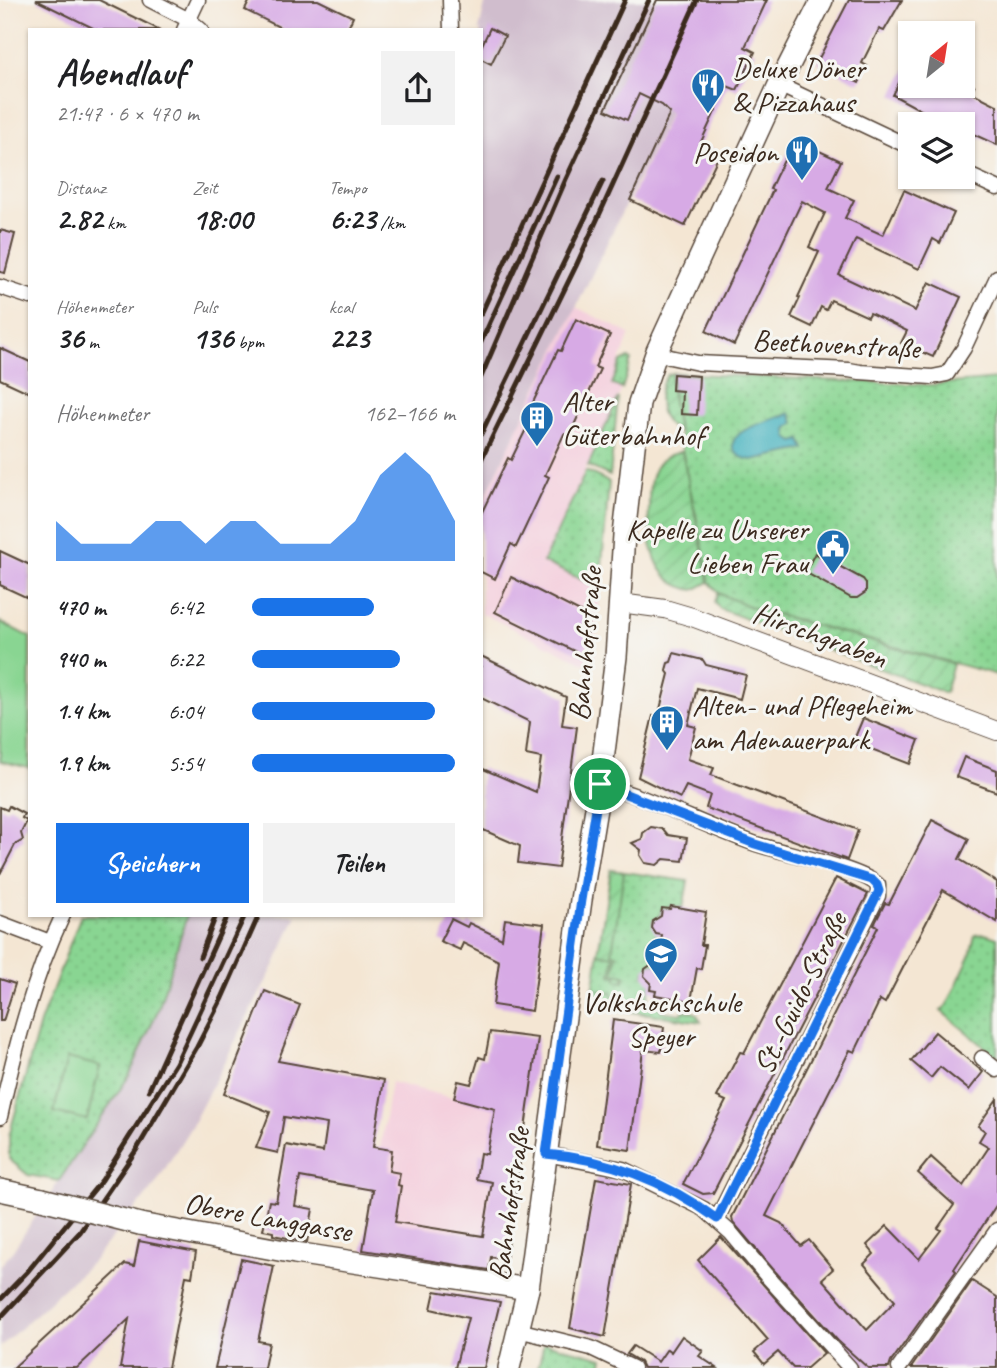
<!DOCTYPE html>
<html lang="de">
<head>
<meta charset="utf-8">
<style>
  :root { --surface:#fff; --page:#f2f2f2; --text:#202124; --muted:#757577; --accent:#1a73e8 }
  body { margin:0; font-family:Caveat,sans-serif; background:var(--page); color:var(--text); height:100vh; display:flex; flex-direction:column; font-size:26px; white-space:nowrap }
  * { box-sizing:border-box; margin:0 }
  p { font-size:23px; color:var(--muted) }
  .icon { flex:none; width:38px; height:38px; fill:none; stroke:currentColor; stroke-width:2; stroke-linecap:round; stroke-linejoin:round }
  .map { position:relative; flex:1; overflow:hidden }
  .side { position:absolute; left:28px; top:28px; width:455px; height:889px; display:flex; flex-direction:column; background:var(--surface); border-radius:0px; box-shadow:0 2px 5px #0004 }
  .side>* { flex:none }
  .needle { width:46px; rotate:30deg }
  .buttons { position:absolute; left:898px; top:21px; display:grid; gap:14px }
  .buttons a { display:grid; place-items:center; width:77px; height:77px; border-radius:0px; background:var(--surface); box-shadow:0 2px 5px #0004; font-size:35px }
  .pin { position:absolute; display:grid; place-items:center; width:60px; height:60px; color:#fff; margin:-30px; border:4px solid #fff; border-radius:50%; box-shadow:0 2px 7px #0007 }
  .round { display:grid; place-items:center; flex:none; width:74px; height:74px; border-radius:0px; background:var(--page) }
  .summary { display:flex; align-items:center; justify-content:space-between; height:119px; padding:0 28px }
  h1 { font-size:38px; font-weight:600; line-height:52px }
  .metrics { display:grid; grid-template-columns:repeat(3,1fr); gap:10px; height:119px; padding:7px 28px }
  .metrics div { display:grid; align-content:center }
  .metrics b { font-size:30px; font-weight:600 }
  .metrics small { font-size:19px; font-weight:400 }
  .metrics p { font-size:19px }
  .chart { height:196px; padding:14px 28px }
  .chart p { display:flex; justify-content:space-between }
  .chart svg { width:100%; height:126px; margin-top:7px; fill:var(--accent); opacity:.7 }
  .primary-button { display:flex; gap:14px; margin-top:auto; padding:14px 28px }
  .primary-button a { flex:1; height:80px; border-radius:0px; background:var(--accent); color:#fff; font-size:28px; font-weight:600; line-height:80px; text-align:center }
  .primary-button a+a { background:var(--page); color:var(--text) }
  ul { padding:0 28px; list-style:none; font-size:23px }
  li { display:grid; grid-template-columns:112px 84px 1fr; align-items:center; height:52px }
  li i { height:18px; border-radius:9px; background:var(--accent) }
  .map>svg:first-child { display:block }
</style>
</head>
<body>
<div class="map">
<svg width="997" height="1368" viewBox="0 0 997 1368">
  <defs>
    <pattern id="grass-dots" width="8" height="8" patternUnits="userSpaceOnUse" patternTransform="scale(1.75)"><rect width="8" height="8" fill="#89d592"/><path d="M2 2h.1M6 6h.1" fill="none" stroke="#77b77d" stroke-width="1.8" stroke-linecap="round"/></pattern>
    <pattern id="garden-furrows" width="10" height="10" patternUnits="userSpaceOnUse" patternTransform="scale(1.75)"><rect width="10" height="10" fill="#89d592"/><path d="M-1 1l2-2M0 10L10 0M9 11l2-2" fill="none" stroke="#77b77d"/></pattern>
  </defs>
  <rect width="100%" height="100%" fill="#f6f6f2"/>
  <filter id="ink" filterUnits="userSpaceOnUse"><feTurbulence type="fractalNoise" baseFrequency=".0143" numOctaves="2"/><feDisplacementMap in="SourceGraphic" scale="14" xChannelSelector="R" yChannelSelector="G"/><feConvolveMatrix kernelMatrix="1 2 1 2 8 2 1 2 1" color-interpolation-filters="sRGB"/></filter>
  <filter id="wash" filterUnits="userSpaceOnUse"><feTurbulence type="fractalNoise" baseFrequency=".00686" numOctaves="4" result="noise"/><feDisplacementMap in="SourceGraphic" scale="28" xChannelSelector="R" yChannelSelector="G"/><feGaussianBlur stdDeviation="1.57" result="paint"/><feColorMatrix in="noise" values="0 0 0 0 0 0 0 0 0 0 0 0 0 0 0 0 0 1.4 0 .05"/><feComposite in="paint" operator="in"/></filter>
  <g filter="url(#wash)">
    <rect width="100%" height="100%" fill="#f4e6d3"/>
    <g fill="#f4cfdd">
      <polygon points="576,307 630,334 612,383 622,389 543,561 600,588 594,668 481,613 481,505"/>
      <polygon points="391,1082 527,1117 506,1260 491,1258 489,1271 363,1251"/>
    </g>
    <g fill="#d0bdcd">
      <polygon points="486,0 721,0 660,133 481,505 481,30 479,30"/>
      <polygon points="187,915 297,915 274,966 192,1125 155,1185 92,1262 0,1347 0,1266 10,1255 129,1076 178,944"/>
    </g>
    <g fill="url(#grass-dots)" stroke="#628058" stroke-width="2">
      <polygon points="629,358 631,360 622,389 612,384 621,362"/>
      <path d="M672,373l258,12 67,-6v296l-244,-67 -29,-10 -15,-16c-7,-47 -20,-92 -28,-139 -4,-24 -11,-45 -9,-70z"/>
      <polygon points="618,398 610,476 588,466"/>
      <polygon points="586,471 609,482 600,588 543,562"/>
      <polygon points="611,870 688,881 683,908 671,906 670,909 662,908 658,920 653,921 653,929 657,930 656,934 662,935 657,965 651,964 650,968 645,969 644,976 650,979 651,983 645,1014 591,1005"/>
      <polygon points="81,915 187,915 158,1010 129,1076 59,1181 28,1175 9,1159 9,1136 40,1023"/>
      <polygon points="985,934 997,938 997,1057 941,1011 947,1005 970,956 975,935"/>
      <polygon points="544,1343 603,1358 601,1368 538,1368"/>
    </g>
    <g fill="url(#garden-furrows)" stroke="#628058" stroke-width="2">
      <path d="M672,373l-1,18 7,41c-21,-11 -24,-38 -11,-57z"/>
      <path d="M682,451l27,131 -15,8c-41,-6 -47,-50 -45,-83 0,-14 0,-31 9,-43 6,-8 15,-10 24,-13z"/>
      <polygon points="718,593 753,608 953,664 945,693 720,609 715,602"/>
      <polygon points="611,870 624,872 612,953 617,954 614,973 625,975 624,981 617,980 617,976 611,975 614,956 598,953"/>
      <polygon points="593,989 611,992 616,999 657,1005 662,1011 680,1014 685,1010 696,1013 701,1022 591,1005"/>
    </g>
    <g fill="#89d592" stroke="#628058" stroke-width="2">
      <polygon points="0,622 30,637 29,768 0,761"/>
      <polygon points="67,1058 100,1066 87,1120 54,1112"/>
    </g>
    <path fill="#41b0bd" stroke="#3e6d6e" stroke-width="2" d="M790,413l4,10 -7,6 1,9 6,4 7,-2 4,9 -53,11c-7,-1 -15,-3 -18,-10 -10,-21 43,-31 56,-37z"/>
    <g id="blocks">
      <g fill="#d7aae5">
        <polygon points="36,0 99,0 160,30 97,30"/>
        <polygon points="250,0 318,0 353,17 347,30 285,30 245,10"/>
        <polygon points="657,0 767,0 745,47 755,52 737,90 727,86 700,144 720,153 685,226 630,200 670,113 662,105 639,94 627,120 605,110"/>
        <polygon points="849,0 902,0 884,31 879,29 862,63 867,66 859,83 817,62"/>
        <polygon points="490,28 505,36 491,64 481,59 481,47"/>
        <polygon points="910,61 910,86 974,86 971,92 997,105 997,145 962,129 962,124 939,120 893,95"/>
        <polygon points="802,143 841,161 828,188 854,200 845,218 883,235 904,190 954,213 940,243 933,239 919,269 856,239 839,275 915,311 929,282 961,297 933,357 901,343 907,331 870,313 868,317 831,300 826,310 821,307 812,327 791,317 800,298 798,297 819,252 809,247 825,213 802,201 734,345 706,331 773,190 770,189 776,176 792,145"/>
        <polygon points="0,230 15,234 5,273 0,272"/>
        <polygon points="576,319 610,335 595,367 600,369 569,436 564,434 545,475 549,477 516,547 511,544 495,579 481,572 481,514 508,458 511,460 531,419 526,417 558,350 561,351"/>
        <polygon points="0,348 30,362 30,393 0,379"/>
        <polygon points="673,374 699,376 697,415 681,414 682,391 672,390"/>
        <polygon points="0,551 30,565 30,599 0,585"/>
        <polygon points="815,553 863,579 866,583 866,592 857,598 851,598 805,572"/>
        <polygon points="511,577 584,614 588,623 586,657 495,612"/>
        <polygon points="674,653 703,660 706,665 746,675 740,699 697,688 688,725 696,727 688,759 714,768 711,775 858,830 847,860 706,808 710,795 686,786 680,798 638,777 653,716 658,717 669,674 666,670 668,663 671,662"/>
        <polygon points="481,656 566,697 562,725 577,727 558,868 518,863 520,846 481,829 481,768 536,792 541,758 526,755 530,722 481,698"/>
        <polygon points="863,718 919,740 910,764 853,742"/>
        <polygon points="964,757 997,770 997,792 956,777"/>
        <polygon points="9,806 24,814 22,818 27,821 21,833 23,840 15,845 0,874 0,807 7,810"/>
        <polygon points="932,820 969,839 959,859 997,882 997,922 943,890 885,1003 880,1000 855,1052 850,1050 766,1216 781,1223 801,1246 809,1240 833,1269 822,1279 867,1330 895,1301 864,1264 874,1254 867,1245 887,1226 919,1259 941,1230 938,1228 954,1205 918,1173 931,1157 963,1186 989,1147 979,1141 985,1131 978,1126 997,1099 997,1204 954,1269 956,1271 891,1362 889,1368 868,1368 838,1341 773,1269 733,1222 732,1217 878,927 874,925 885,903 889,904"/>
        <polygon points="651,827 663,829 668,835 687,838 683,861 664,859 657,865 645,863 640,855 641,850 632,843 642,839 643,833"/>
        <polygon points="836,878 868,894 713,1193 703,1194 683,1184 726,1101 717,1097 740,1052 744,1053"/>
        <polygon points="671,906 706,912 701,945 705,945 701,969 697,968 691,1001 655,995 656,991 650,990 651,983 644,976 645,969 652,964 657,965 662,935 656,934 652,928 653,921 661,916 662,908 670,909"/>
        <polygon points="451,919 467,927 469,923 502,939 505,919 544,924 532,1011 493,1005 499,961 463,943 460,950 440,941"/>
        <polygon points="0,979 15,984 3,1021 0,1021"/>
        <polygon points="265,991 300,1005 278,1061 384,1080 373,1147 392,1150 389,1171 400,1173 398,1185 401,1186 395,1222 483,1236 492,1182 476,1179 480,1153 487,1154 495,1109 454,1098 458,1081 471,1084 479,1057 485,1059 490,1032 538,1038 506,1260 491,1257 489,1270 363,1250 373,1190 300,1177 295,1206 313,1209 307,1242 273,1235 273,1232 263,1230 269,1201 276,1202 286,1145 323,1152 327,1124 284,1117 278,1153 256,1148 270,1112 224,1094"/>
        <polygon points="613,1020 664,1027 661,1052 643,1050 630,1150 597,1145"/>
        <polygon points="935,1032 983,1072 969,1090 940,1067 931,1078 911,1061"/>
        <polygon points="596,1178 631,1184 605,1337 570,1328"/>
        <polygon points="721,1237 824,1353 807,1368 793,1368 778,1352 764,1364 754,1352 768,1340 698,1260"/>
        <polygon points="139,1241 196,1252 192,1277 186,1276 168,1368 120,1368 129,1319 77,1368 13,1368 125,1264 134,1266"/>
        <polygon points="241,1259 274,1266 258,1341 269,1343 264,1368 215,1368"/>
        <polygon points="972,1281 997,1297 997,1368 911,1368"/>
        <polygon points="435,1291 500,1302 484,1368 455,1368 468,1318 431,1309"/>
        <polygon points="682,1336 703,1351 699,1356 717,1368 643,1368 640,1362 627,1354 633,1346 658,1362 667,1349 671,1352"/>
      </g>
    </g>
  </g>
  <g filter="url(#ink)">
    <use href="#blocks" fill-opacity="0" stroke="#574639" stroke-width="2"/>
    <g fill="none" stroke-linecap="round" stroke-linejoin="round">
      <g stroke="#574639" stroke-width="17">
        <g id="minor">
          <polyline points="150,0 189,20 201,30"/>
          <polyline points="450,0 451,30"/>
          <polyline points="184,30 198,0"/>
          <polyline points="779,85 910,147"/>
          <polyline points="962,172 997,188"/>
          <polyline points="0,287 30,297"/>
          <polyline points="657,351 670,357 698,363 849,370 860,372 932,377 947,374 964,348 997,277"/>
          <path d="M581,780c61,12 117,44 175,64 28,9 103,24 122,41v11l-161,323"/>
          <polyline points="0,923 50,942"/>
          <polyline points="982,1058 997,1070"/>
          <path d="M0,1117c15,-68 33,-139 63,-202"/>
          <polyline points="546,1154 623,1169 704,1209 731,1233 766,1275 850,1368"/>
          <polyline points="518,1330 591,1348 633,1368"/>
          <polyline points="899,1368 997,1230"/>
        </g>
      </g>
      <g stroke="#574639" stroke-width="20">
        <polyline id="tertiary" points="620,603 665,609 692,617 997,731"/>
      </g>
      <g stroke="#574639" stroke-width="24">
        <g id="secondary">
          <polyline points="0,1190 42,1199"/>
          <polyline points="140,1224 295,1253 528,1289"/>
          <polyline points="509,1368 528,1289 581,900 600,784 616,657 624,535 639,403 657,351 779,85 822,0"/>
        </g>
      </g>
      <use href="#minor" stroke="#fff" stroke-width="14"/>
      <use href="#tertiary" stroke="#fff" stroke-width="18"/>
      <use href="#secondary" stroke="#fff" stroke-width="21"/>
      <g stroke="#3b2a1e" stroke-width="5">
        <polyline points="481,314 625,0"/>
        <polyline points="481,342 557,176"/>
        <polyline points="481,377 566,179 649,0"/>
        <polyline points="481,434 603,181"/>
        <polyline points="481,460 576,266 697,0"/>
        <polyline points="200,957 216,915"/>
        <polyline points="149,1090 228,915"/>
        <polyline points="0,1300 28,1271 102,1180 176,1063 245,915"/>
        <polyline points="0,1318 80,1232 137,1149 197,1047 222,998 259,915"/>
      </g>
      <g stroke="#574639" stroke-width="24" stroke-linecap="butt">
        <polyline id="secondary-bridge" points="42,1199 140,1224"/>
      </g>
      <use href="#secondary-bridge" stroke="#fff" stroke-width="21"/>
    </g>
  </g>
  <g fill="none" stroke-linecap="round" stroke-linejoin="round" filter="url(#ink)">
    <g stroke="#fff" stroke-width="14">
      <path id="route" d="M600,784l155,60 117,36 5,5 2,6 -162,328c-50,-37 -109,-60 -171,-65l35,-254z"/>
    </g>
    <use href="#route" stroke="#1a73e8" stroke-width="9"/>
  </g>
  <defs>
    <g id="restaurant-pin" transform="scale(1.75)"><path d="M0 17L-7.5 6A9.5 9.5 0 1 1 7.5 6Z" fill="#1f6fb2" stroke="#f6f6f2"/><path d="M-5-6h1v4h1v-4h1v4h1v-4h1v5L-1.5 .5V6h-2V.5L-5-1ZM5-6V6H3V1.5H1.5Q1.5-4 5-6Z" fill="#fff"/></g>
    <g id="building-pin" transform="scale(1.75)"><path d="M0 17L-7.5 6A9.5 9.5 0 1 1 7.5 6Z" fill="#1f6fb2" stroke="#f6f6f2"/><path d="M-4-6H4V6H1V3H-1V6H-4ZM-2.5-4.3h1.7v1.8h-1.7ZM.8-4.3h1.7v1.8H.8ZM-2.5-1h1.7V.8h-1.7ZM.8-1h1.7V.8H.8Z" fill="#fff"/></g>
    <g id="civic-pin" transform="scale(1.75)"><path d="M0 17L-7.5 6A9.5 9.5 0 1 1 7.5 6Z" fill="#1f6fb2" stroke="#f6f6f2"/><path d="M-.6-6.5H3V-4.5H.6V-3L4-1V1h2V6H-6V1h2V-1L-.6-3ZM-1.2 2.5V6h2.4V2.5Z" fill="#fff"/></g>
    <g id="university-pin" transform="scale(1.75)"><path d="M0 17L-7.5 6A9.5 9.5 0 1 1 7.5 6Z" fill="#1f6fb2" stroke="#f6f6f2"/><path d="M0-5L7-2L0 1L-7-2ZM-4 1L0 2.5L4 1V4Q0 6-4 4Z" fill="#fff"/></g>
  </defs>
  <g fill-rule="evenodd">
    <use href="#restaurant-pin" x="708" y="85"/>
    <use href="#restaurant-pin" x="802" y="152"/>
    <use href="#building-pin" x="537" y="418"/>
    <use href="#civic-pin" x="833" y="546"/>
    <use href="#building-pin" x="667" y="722"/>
    <use href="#university-pin" x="661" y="954"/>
  </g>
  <g text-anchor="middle" stroke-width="6" stroke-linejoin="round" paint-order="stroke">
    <g font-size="30" fill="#3b2a1e" stroke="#f6f6f2" text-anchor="start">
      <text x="732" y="78">Deluxe Döner<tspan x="732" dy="34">&amp; Pizzahaus</tspan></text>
      <text x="778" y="162" text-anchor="end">Poseidon</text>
      <text x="562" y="411">Alter<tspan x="562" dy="34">Güterbahnhof</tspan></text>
      <text x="808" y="539" text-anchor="end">Kapelle zu Unserer<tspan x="808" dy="34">Lieben Frau</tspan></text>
      <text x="692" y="715">Alten- und Pflegeheim<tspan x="692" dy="34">am Adenauerpark</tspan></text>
      <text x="661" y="1012" text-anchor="middle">Volkshochschule<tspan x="661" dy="34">Speyer</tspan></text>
    </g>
    <g font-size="30" fill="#3b2a1e" stroke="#f6f6f2">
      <text transform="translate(836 344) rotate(3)" y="10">Beethovenstraße</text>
      <text transform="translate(820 635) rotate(20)" y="10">Hirschgraben</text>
      <text transform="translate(585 644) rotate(-85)" y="10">Bahnhofstraße</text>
      <text transform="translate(800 993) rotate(-64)" y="10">St.-Guido-Straße</text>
      <text transform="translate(509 1204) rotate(-82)" y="10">Bahnhofstraße</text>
      <text transform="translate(268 1217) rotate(10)" y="10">Obere Langgasse</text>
    </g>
  </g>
</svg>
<div class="buttons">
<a><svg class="needle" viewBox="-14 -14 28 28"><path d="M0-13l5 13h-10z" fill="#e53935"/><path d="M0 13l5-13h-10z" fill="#757577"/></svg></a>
<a><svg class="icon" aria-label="layers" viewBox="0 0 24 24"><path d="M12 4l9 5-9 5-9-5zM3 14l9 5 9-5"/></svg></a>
</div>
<div class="pin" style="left:600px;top:784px;background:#1e9e55"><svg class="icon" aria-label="arrive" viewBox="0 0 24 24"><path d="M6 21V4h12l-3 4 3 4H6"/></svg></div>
<section class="side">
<div class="summary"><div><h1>Abendlauf</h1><p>21:47 · 6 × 470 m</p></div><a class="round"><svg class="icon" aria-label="share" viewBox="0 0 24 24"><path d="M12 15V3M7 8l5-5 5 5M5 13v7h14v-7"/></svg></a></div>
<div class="metrics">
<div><p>Distanz</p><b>2.82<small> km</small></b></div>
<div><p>Zeit</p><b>18:00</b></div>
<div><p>Tempo</p><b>6:23<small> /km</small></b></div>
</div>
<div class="metrics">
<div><p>Höhenmeter</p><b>36<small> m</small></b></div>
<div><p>Puls</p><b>136<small> bpm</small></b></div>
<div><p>kcal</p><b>223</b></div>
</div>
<div class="chart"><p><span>Höhenmeter</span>162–166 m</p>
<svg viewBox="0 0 160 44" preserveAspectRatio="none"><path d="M0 44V30L10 38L20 38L30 38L40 30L50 30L60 38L70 30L80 30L90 38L100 38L110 38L120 30L130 14L140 6L150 14L160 30V44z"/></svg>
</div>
<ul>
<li><b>470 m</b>6:42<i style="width:60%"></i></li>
<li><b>940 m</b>6:22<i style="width:73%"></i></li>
<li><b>1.4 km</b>6:04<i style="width:90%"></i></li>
<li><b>1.9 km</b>5:54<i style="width:100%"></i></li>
</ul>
<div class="primary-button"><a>Speichern</a><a>Teilen</a></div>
</section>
</div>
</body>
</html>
